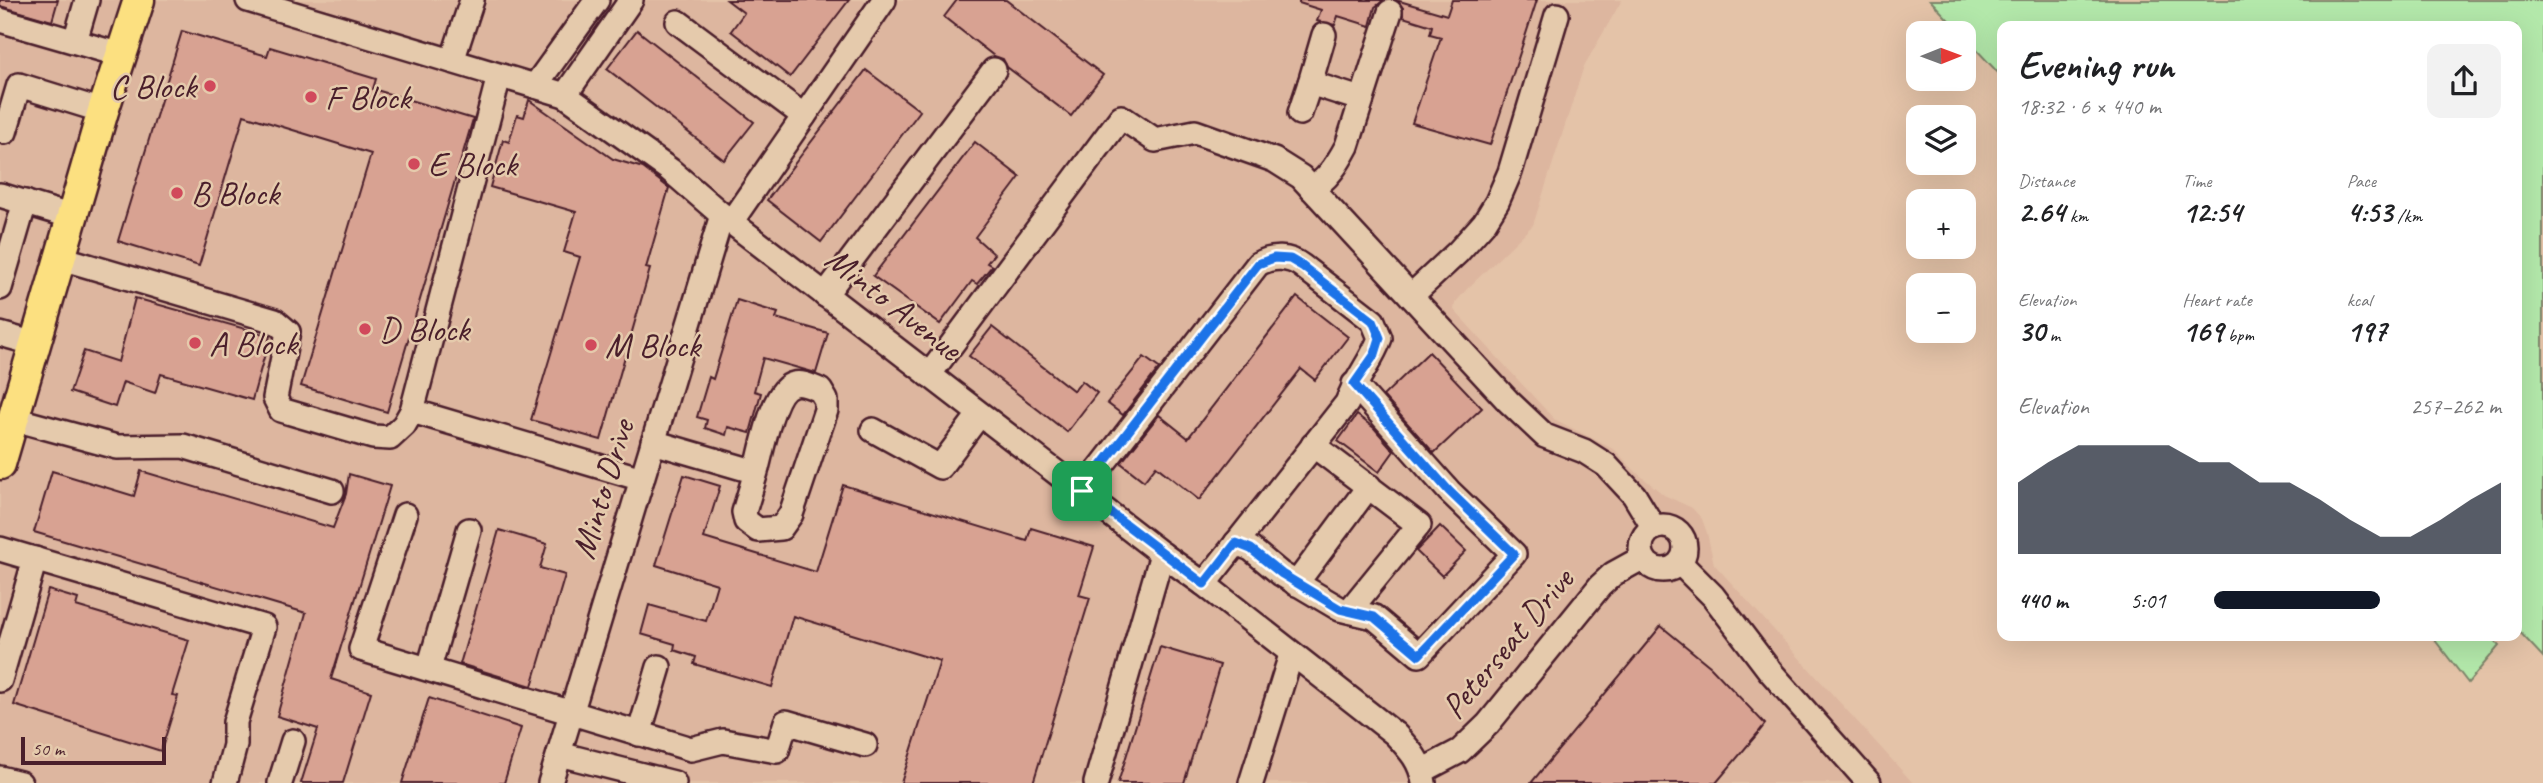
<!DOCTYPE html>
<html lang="en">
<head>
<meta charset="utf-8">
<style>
  :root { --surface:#fff; --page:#f2f2f2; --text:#202124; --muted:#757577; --accent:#111827 }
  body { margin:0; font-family:Caveat,sans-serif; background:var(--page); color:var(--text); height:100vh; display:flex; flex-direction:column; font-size:26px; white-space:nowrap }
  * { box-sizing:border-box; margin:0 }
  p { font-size:23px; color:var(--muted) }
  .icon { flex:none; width:38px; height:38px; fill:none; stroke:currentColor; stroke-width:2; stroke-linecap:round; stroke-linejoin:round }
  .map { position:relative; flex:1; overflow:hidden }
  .drawer { position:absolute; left:1997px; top:21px; width:525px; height:620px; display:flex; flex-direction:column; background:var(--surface); border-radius:14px; box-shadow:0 7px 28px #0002 }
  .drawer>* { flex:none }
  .needle { width:46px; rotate:89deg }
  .controls { position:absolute; left:1906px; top:21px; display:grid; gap:14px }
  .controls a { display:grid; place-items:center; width:70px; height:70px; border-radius:14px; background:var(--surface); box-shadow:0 7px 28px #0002; font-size:35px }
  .scale { position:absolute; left:21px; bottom:18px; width:145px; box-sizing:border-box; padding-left:7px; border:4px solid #4a1f2b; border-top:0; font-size:19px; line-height:24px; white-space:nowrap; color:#4a1f2b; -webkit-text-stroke:5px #e5caac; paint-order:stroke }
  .pin { position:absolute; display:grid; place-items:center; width:60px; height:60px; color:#fff; margin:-30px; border-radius:14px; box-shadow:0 4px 10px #0006 }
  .round { display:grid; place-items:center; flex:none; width:74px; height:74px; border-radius:14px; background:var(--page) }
  .head { display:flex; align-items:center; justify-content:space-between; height:119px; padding:0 21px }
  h1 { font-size:38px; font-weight:700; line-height:52px }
  .metrics { display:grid; grid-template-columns:repeat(3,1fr); gap:10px; height:119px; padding:7px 21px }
  .metrics div { display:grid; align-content:center }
  .metrics b { font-size:30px; font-weight:700 }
  .metrics small { font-size:19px; font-weight:400 }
  .metrics p { font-size:19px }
  .chart { height:196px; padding:14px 21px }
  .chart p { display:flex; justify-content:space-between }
  .chart svg { width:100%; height:126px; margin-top:7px; fill:var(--accent); opacity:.7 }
  ul { padding:0 21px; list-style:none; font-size:23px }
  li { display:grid; grid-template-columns:112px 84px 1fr; align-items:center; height:52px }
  li i { height:18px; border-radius:9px; background:var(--accent) }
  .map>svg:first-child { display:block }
</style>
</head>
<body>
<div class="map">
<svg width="2543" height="783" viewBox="0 0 2543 783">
  <rect width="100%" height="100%" fill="#e4c3a8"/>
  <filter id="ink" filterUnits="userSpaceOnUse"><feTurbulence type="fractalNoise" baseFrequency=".0143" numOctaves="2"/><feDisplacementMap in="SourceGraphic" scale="14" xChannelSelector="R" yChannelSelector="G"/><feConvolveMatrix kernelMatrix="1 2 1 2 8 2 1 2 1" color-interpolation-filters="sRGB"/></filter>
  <g filter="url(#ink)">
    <polygon fill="#ddb69f" points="0,0 1622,0 1584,66 1533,225 1467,289 1455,303 1454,310 1554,419 1615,450 1636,472 1664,495 1692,508 1702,519 1707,533 1714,564 1913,783 0,783"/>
    <g fill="#b3e8aa" stroke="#7e846a" stroke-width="2">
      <polygon points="1930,0 2543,0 2543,657 2516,628 2516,26 2002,26 2002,77"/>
      <polygon points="2431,635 2490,635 2499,646 2468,683"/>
    </g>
    <g fill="#d8a292" stroke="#4a1f2b" stroke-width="2">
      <polygon points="0,0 58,0 52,21 0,6"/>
      <polygon points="727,0 849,0 790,77 731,31 744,13"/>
      <polygon points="957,0 1006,0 1103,75 1071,116 1007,67 1003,59 994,56 944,17"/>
      <polygon points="1299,0 1384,0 1375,7 1370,26 1338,16 1335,25 1317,21 1321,10 1299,3"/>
      <polygon points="1396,0 1447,15 1452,0 1537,0 1490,145 1412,123 1441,37 1430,34 1432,26 1403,17 1403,8"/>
      <polygon points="637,30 754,122 724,160 607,69"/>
      <polygon points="182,31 267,56 270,47 376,79 373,89 473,119 387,412 301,386 371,154 244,115 199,266 118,241"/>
      <polygon points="866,70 920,111 821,242 767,200"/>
      <polygon points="529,100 613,159 643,168 669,188 646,268 650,269 601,440 531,420 580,257 564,252 576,212 490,187 503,140 509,142 517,115 524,117"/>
      <polygon points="975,142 1020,177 975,237 994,254 987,263 992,266 977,284 972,281 940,324 873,276"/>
      <polygon points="1297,297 1348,337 1315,380 1301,369 1199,500 1156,466 1144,481 1121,463 1159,415 1188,438"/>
      <polygon points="135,298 270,336 252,400 161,374 155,393 123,382 115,407 70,392 84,351 118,362"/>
      <polygon points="737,300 778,313 776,318 828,333 816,373 763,358 754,391 761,393 750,433 728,427 726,435 705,428 707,420 697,417 709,377 713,379"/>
      <polygon points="992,327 1074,391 1082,381 1097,393 1067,432 969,356"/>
      <polygon points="1429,352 1482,408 1434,453 1383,396"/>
      <polygon points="1144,357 1159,368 1123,415 1107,403"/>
      <polygon points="1357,415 1374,428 1394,451 1379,472 1338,441"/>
      <polygon points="52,471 134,496 141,471 333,528 346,494 349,474 390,486 331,679 371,692 343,783 301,783 318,729 277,716 306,613 34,532"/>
      <polygon points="684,475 720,486 704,538 816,572 843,485 1027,541 1031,528 1094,547 1079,595 1090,598 1033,783 901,783 940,661 793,616 772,687 694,664 696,657 674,650 675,644 641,634 649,605 706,621 717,584 656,565"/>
      <polygon points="1440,526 1466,551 1442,576 1416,551"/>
      <polygon points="499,530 547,544 540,568 565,575 532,686 460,664"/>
      <polygon points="48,590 78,599 76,606 189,640 172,695 178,696 161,751 14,705"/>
      <polygon points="1661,626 1711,667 1765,724 1758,733 1716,783 1531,783"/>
      <polygon points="1160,647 1220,665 1184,783 1118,783"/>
      <polygon points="429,698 521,728 504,783 402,783"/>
    </g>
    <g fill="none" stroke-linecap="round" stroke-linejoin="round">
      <g stroke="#4a1f2b" stroke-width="28">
        <g id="minor">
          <path d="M248,0l317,95 105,75 52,45 440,339 42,30 191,150c14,15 26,27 29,49"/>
          <polyline points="0,20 121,55"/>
          <polyline points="678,22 804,116"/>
          <polyline points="75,41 87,0"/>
          <polyline points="452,61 472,0"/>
          <polyline points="1310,83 1324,35"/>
          <polyline points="535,86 597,0"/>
          <polyline points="565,95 631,0"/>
          <polyline points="1300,113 1310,83 1360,99"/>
          <polyline points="5,132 19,85 103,111"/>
          <path d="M1311,188c16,-6 28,-27 36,-42l43,-134"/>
          <polyline points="0,195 73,217"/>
          <polyline points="731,222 884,0"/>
          <polyline points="61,258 275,321 288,332 275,398 281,410 373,437 390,438 404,425 412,411 642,479"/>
          <polyline points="0,288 25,202"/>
          <polyline points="825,295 994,70"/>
          <polyline points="1411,296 1458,252 1484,223 1497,202 1510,172 1557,15"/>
          <polyline points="0,334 36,344"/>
          <polyline points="929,375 1121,117 1155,140 1195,132 1274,160 1301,177 1508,401 1545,436 1584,451 1606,465 1634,495 1654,528"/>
          <polyline points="412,411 499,76"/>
          <polyline points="14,419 117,447 183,446 332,491"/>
          <polyline points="873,430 940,467 979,415"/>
          <path d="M653,442l103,30 -12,40 2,9 12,9 23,-2 10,-14 35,-104v-10l-6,-10c-8,-3 -18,-8 -26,-6 -22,4 -32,68 -38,88"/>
          <polyline points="1313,445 1419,525 1349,611"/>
          <path d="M1082,491l176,-227c14,-8 31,-8 44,2l71,55 7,17c-8,23 -25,41 -33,65l-143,181"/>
          <polyline points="405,515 361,649 691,749 723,741 777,751 786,722 865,745"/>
          <circle cx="1663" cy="548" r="22"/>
          <polyline points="1236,543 1251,549 1281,574 1340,609 1374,617 1419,655 1514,554 1449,491 1354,384"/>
          <polyline points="0,549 264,627 235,722 235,745 225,783"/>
          <polyline points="1680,563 1713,596 1770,671 1869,783"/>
          <polyline points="1296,584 1369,486"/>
          <polyline points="429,668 469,530"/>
          <polyline points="0,680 35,559"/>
          <polyline points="639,734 659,667"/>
          <polyline points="559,754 674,783"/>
          <polyline points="1422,771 1460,751 1488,724 1600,586 1613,574 1642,558"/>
          <polyline points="0,778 20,783"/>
          <polyline points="280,783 293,741"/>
          <polyline points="550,783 722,215"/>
          <polyline points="1096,783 1162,554"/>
          <polyline points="1251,783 1291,655"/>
        </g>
      </g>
      <g stroke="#4a1f2b" stroke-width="35">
        <polyline id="major" points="0,464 103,111 139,0"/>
      </g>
      <use href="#minor" stroke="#e5caac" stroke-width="23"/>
      <use href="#major" stroke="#fce080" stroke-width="30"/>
    </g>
  </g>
  <g fill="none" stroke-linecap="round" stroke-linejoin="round" filter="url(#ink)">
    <g stroke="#fff" stroke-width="14">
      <polygon id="route" points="1274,258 1290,259 1302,266 1373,321 1380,338 1375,354 1354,384 1449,491 1514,554 1419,655 1374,617 1340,609 1282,574 1251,549 1236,543 1204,584 1082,491 1258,264"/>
    </g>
    <use href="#route" stroke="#1a73e8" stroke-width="9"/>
  </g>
  <g fill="#d1495b" stroke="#e5caac" stroke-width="2.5">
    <circle cx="210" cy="86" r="7"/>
    <circle cx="311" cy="97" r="7"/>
    <circle cx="414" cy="164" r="7"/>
    <circle cx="177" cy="193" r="7"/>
    <circle cx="365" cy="329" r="7"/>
    <circle cx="195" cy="343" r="7"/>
    <circle cx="591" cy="345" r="7"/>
  </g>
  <g text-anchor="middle" stroke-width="5" stroke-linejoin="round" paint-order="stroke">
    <g font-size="35" fill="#4a1f2b" stroke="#e5caac" text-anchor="start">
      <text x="196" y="98" text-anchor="end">C Block</text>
      <text x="325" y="109">F Block</text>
      <text x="428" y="176">E Block</text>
      <text x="191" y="205">B Block</text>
      <text x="379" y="341">D Block</text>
      <text x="209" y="355">A Block</text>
      <text x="605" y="357">M Block</text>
    </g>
    <g font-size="35" fill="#4a1f2b" stroke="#e5caac">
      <text transform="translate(894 303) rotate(38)" y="12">Minto Avenue</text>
      <text transform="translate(602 489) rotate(-73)" y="12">Minto Drive</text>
      <text transform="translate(1507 643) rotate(-50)" y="12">Peterseat Drive</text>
    </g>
  </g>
</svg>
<div class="controls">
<a><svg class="needle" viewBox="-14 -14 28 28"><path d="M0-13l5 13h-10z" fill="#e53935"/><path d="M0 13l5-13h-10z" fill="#757577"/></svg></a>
<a><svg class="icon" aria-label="layers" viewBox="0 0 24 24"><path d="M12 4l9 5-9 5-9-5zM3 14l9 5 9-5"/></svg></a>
<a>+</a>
<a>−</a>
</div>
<div class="scale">50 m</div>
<div class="pin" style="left:1082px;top:491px;background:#1e9e55"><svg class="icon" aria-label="arrive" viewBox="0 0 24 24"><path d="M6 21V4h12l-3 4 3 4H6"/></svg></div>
<section class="drawer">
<div class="head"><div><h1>Evening run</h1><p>18:32 · 6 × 440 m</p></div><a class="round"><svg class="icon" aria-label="share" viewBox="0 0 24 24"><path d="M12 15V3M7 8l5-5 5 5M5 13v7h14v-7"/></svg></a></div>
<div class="metrics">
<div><p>Distance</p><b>2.64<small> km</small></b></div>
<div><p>Time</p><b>12:54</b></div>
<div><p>Pace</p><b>4:53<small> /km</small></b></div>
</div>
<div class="metrics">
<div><p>Elevation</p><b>30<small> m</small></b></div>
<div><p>Heart rate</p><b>169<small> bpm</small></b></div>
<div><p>kcal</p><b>197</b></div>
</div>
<div class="chart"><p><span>Elevation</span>257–262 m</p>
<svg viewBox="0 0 160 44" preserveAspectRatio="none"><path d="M0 44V19L10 12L20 6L30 6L40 6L50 6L60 12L70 12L80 19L90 19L100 25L110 32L120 38L130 38L140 32L150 25L160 19V44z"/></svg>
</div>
<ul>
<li><b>440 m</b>5:01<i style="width:58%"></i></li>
</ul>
</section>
</div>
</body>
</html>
